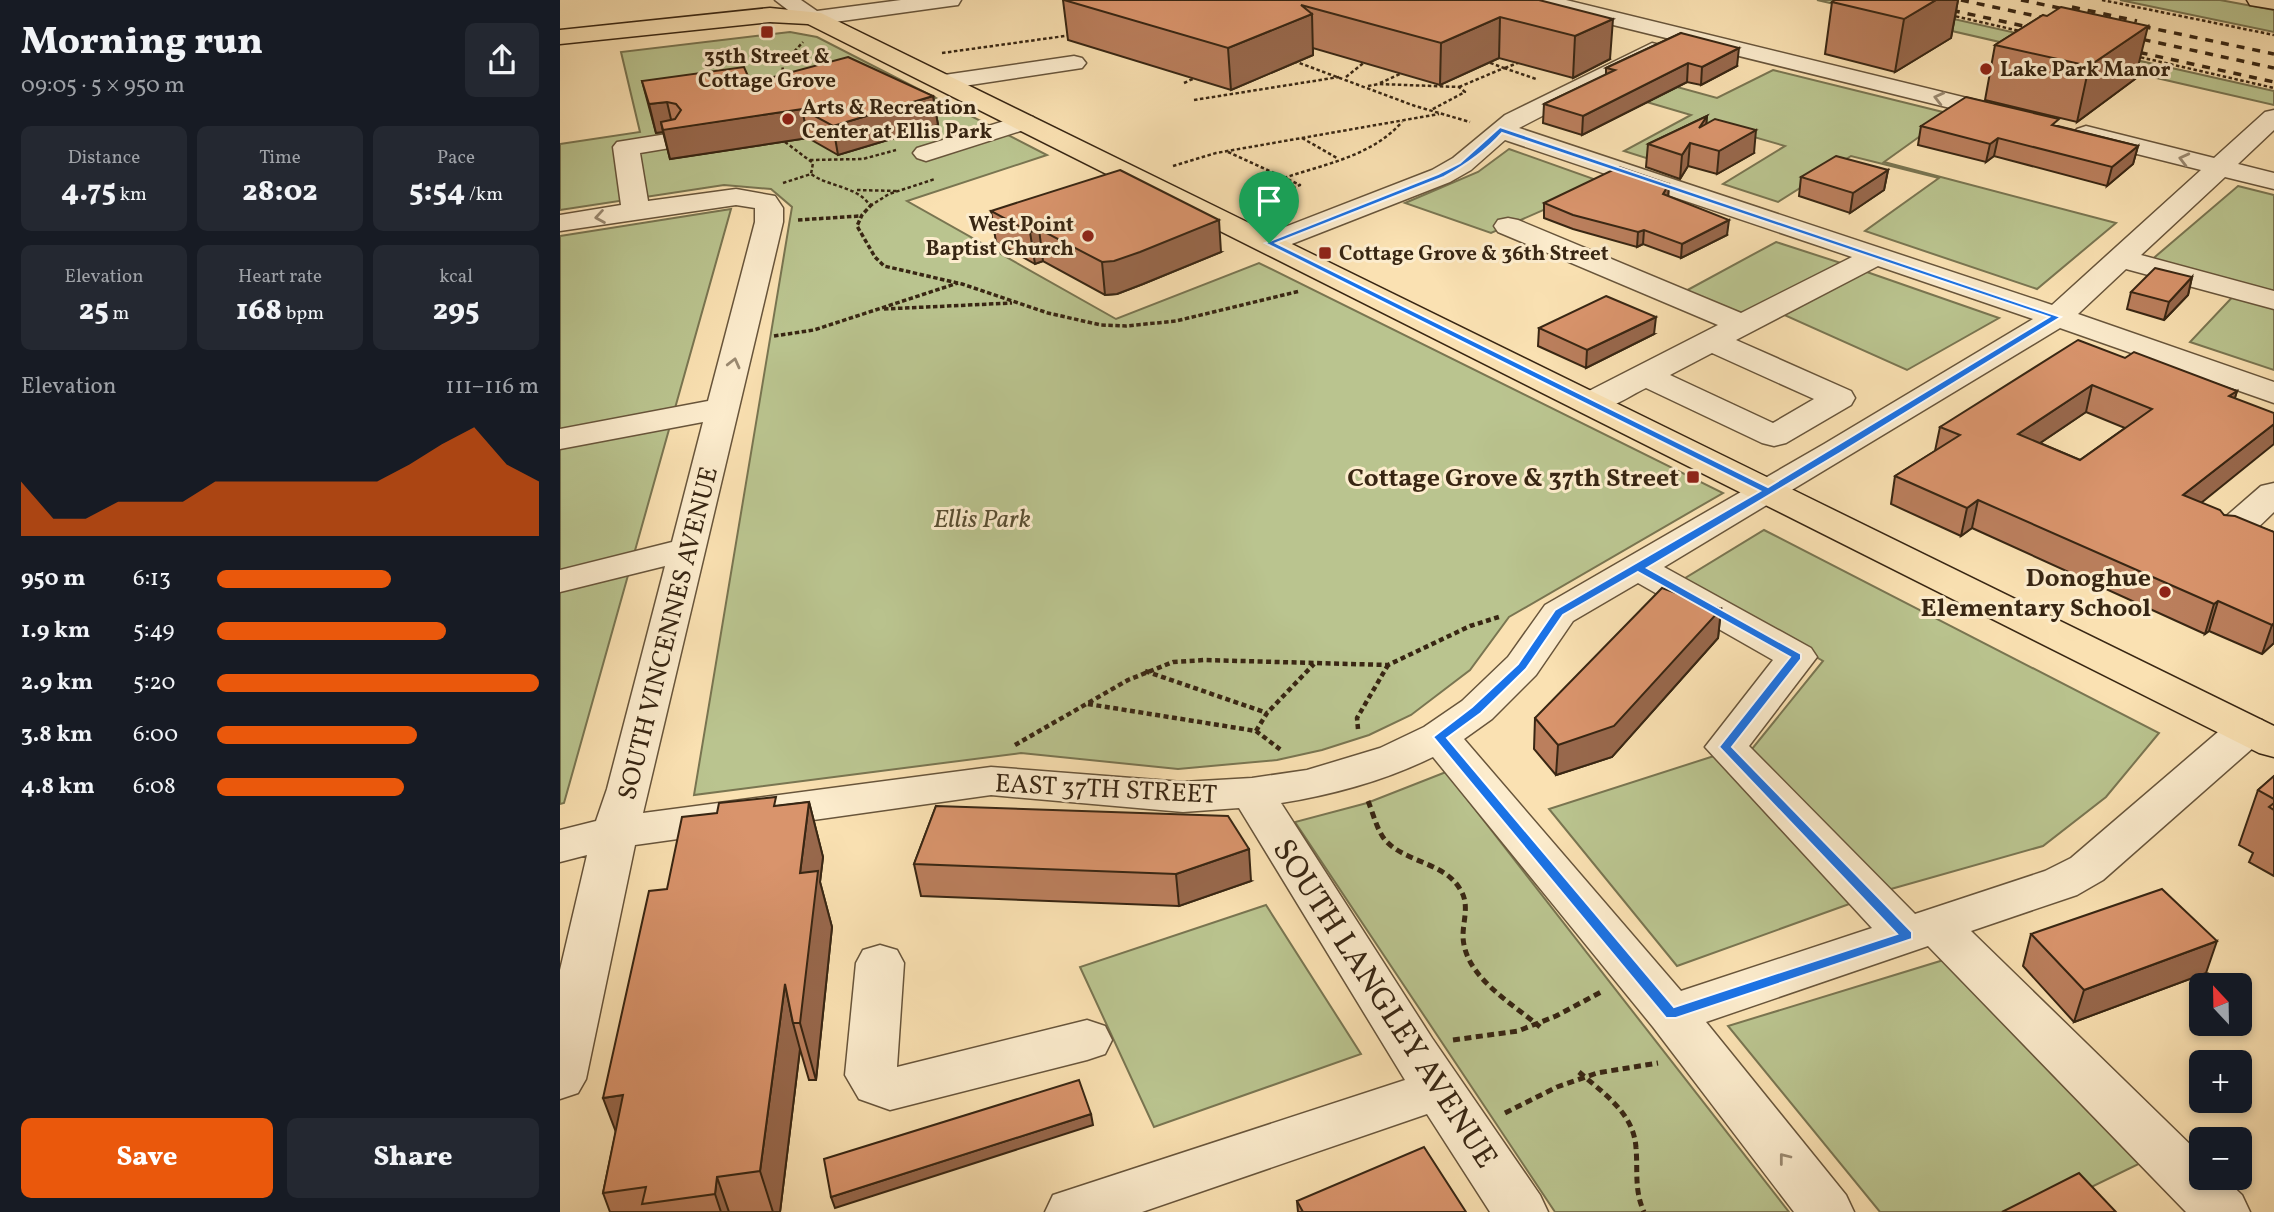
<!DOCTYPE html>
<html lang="en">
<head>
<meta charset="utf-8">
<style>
  :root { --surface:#171b24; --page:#242831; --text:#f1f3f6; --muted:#9ea1a6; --accent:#ea580c }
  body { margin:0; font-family:Vollkorn,serif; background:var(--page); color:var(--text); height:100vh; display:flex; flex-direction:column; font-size:26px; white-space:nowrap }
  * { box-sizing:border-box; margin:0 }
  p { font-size:23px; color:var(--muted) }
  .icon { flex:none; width:38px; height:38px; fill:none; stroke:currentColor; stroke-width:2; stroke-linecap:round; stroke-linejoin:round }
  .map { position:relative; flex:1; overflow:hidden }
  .side { display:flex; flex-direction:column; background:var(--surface); width:560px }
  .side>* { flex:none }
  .needle { width:46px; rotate:338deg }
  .tools { position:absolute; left:1629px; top:973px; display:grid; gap:14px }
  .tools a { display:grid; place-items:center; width:63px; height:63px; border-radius:10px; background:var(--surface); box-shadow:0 4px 10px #0003; font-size:35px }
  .pin { position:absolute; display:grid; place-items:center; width:60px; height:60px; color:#fff; margin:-72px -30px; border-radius:50% 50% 50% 0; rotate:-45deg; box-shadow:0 0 7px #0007 }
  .pin .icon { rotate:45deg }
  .round { display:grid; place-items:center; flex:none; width:74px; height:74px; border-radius:10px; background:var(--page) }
  .overview { display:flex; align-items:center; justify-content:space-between; height:119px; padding:0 21px }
  h1 { font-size:38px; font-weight:800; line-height:52px }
  .metrics { display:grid; grid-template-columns:repeat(3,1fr); gap:10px; height:119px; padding:7px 21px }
  .metrics div { display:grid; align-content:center; border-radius:10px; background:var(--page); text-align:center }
  .metrics b { font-size:30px; font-weight:800 }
  .metrics small { font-size:19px; font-weight:400 }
  .metrics p { font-size:19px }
  .chart { height:196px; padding:14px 21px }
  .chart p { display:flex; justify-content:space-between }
  .chart svg { width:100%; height:126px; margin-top:7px; fill:var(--accent); opacity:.7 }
  .cta { display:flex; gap:14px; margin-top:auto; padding:14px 21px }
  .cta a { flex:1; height:80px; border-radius:10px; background:var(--accent); color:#fff; font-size:28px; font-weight:800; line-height:80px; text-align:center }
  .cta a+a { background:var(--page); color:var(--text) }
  ul { padding:0 21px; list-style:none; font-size:23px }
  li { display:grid; grid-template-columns:112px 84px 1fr; align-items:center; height:52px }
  li i { height:18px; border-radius:9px; background:var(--accent) }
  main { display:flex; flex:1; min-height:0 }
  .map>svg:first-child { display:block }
</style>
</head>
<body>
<main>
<section class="side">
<div class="overview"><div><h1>Morning run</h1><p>09:05 · 5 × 950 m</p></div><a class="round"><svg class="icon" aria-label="share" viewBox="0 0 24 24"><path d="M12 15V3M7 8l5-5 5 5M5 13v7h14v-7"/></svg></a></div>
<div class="metrics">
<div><p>Distance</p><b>4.75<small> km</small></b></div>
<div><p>Time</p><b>28:02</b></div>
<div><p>Pace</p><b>5:54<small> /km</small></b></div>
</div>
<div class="metrics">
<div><p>Elevation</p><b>25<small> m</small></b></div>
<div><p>Heart rate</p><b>168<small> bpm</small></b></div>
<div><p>kcal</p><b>295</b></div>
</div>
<div class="chart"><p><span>Elevation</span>111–116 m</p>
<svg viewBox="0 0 160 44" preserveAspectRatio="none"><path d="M0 44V25L10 38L20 38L30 32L40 32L50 32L60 25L70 25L80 25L90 25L100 25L110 25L120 19L130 12L140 6L150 19L160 25V44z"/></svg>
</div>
<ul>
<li><b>950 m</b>6:13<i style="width:54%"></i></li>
<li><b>1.9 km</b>5:49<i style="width:71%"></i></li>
<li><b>2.9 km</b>5:20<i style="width:100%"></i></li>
<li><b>3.8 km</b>6:00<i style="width:62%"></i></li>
<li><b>4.8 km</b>6:08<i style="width:58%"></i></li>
</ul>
<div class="cta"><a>Save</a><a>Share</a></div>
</section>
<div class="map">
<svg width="1714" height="1212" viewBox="0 0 1714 1212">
  <rect width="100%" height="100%" fill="#fae1b2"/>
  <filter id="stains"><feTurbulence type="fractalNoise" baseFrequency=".00286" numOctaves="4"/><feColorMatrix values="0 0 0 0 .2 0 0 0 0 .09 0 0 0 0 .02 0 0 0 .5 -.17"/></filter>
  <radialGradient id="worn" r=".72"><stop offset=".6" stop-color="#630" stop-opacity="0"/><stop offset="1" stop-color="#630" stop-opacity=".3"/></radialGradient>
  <g fill="#bac48f" stroke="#797551" stroke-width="2">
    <polygon points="1257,0 1309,0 1714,91 1714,105"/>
    <polygon points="1560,0 1660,0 1714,10 1714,32"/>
    <polygon points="230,32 257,37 487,155 347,201 556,319 699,263 1163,493 949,617 910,670 851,715 809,735 762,750 717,760 618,769 461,753 134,795 232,207 211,189 164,185 0,210 0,144 80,132 61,52"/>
    <polygon points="1213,70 1391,114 1324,162 1556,223 1477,289 1305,231 1379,178 1291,156 1218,202 1163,184 1225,146 1149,124 1086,158 1064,151 1131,115 1039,88 1070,74 1157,98"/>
    <polygon points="949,149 1045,183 931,233 845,203 918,172"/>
    <polygon points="1678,186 1714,195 1714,370 1630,342 1681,288 1589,262"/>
    <polygon points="171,209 4,803 0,804 0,236"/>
    <polygon points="1216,242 1287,265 1181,318 1122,293"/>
    <polygon points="1304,271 1439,318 1347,370 1222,314"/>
    <polygon points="1204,530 1599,733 1546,797 1483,846 1331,889 1117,966 989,809 1154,756 1192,749 1263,661 1122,580"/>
    <polygon points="886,772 1229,1212 995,1212 735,822 807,803"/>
    <polygon points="706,905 801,1054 594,1127 520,967"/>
    <polygon points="1387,959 1591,1158 1480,1212 1320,1212 1168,1026"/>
  </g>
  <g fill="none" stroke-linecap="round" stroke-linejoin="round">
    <g stroke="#68553b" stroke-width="3">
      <g id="minor">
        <polygon points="215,0 241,0 257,11 341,0 401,0 398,5 390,6 253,25 245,23"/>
        <polygon points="969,0 1006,0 1456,110 1459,115 1456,120 1447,122 972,5"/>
        <path d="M1092,43l8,2 3,5 -3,5 -141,73 533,177 149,-135 -124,-31 -4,-5 4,-5 9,-3 128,32 51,-46 9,-2v20l-36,34 36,9v16l-49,-12 -84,78 133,36v18l-148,-40 -48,45 196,68v21l-214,-75 -396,239 147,81 6,9 -68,89 166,168 130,-43 26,-13 161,-138 15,-3 15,3 6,10 -6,10 -159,140 -26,15 -106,36 231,225v22h22l18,17 8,17h-64l-258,-266 -222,76 140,173 8,17h-60l-141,-185 -220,-270c-47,23 -101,38 -152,46l151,235 108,157 8,17h-58l-63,-98 -285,98h-97l8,-17 352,-115 -166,-272 -56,4 -192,-17 -356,50 -49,234 -8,14 -18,6v-129l27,-115 -27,7v-32l36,-9 11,-32 58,-223 -105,26v-22l112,-28 31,-120 -143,27v-20l148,-28 47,-179v-14l-19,-3 -176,26v-16l61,-10 -8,-58 4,-5 56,-9 9,3 4,5 -4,5 -42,7 8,48 88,-12 39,7 8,12v14l-140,591 348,-46 192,15 69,-4 55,-8 73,-22 44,-21 38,-26 46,-44 37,-52 279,-161 209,-125 -155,-53 -142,74 115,51 4,7 -4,7 -65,38 -12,3 -12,-3 -116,-55c-21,10 -43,28 -67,22l-4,-7 4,-7 139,-71 -220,-93 -4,-6 4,-6 10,-2 10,2 223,93 111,-56 -347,-117 -34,30 -21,12 -171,67 -10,2 -10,-2 -4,-6 4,-6 173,-67 21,-12 52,-43zM1152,353l102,46 -41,24 -103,-48zM1078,583l135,77 -68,87 167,181 -191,63 -217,-252 28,-20 44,-44 37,-54z"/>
        <polygon points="514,56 522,58 526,63 522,68 384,89 376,87 372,82 376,77 384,75"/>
        <polygon points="464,115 473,117 476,122 473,127 366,161 357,158 353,153 357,148"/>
        <path d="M1714,483v29c-18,17 -32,35 -58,29l-5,-8 5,-8 45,-39z"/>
        <polygon points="320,945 337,950 344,963 337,1067 527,1020 545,1026 552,1040 545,1054 527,1060 330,1110 299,1099 285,1075 296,963 303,950"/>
      </g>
    </g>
    <g stroke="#382613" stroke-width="3">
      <polygon id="major" points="210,8 261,13 1714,726 1714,757 1699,753 248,24 210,22 0,44 0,30"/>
    </g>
    <g stroke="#382613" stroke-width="3">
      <polygon id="highway" points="1687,0 1714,0 1714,9 1690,5"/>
    </g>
    <g stroke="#382613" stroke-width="2.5" stroke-dasharray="3.5 2.5" stroke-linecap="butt">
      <polyline points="1542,0 1714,35"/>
      <polyline points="1390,15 1464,32"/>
      <polyline points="382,53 512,35"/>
      <polyline points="1575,56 1714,88"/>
      <polyline points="734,61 855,106 910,122"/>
      <polyline points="944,68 976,79"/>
      <polyline points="945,68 960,62"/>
      <polyline points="222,77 223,64 243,42"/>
      <polyline points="786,77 806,61"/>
      <polyline points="624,83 637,77"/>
      <polyline points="820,83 842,73"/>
      <polyline points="808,86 819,84 899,87 905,92 871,110"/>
      <polyline points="899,87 944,68 925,61"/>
      <polyline points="634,100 779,77"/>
      <polyline points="742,138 777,158"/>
      <polyline points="225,142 253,163 251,174"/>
      <polyline points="668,152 740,185 713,195"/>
      <polyline points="250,160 303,159 336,150"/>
      <polyline points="613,166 656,153 879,114"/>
      <path d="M724,178c41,-14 88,-22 118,-56"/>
      <path d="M223,183l28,-9c18,13 45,12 58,30"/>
      <polyline points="297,190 337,191"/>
      <polyline points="310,206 329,194 375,179"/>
    </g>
    <g stroke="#382613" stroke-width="3.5" stroke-dasharray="4.5 2.5" stroke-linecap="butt">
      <polyline points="312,204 302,215 297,226 315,257 324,266 402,284 488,313 541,325 566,326 616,321 740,291"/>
      <polyline points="238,220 300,216"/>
      <polyline points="324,309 452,303"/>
      <polyline points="214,336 254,330 398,283"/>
    </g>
    <g stroke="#382613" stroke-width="4.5" stroke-dasharray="5 3.5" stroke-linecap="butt">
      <polyline points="585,671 707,713"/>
      <polyline points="528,704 696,731 721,750"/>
      <polyline points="798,729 797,718 828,665"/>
      <polyline points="696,731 707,713 754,664"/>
      <polyline points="455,745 568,680 613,662 645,660 828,665 910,626 942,616"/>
    </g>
    <g stroke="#382613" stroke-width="5" stroke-dasharray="7 4.5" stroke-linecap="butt">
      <path d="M808,801c5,12 9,29 17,39 21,23 59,22 75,49 10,15 3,31 3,47 1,41 49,67 77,91"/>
      <polyline points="893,1040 958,1031 996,1016 1043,991"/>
      <path d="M1019,1072c24,21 55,41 57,76 2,23 -2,42 8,64"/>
      <polyline points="945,1113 997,1087 1037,1073 1098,1063"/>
    </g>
    <use href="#minor" fill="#fceccd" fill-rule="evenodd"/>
    <use href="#major" fill="#fae1b2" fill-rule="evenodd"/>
    <use href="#highway" fill="#fae1b2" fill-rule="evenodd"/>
    <g stroke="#382613" stroke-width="3.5" stroke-dasharray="8 8" stroke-linecap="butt">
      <polyline points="1345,0 1482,30"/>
      <polyline points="1401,0 1499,21"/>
      <polyline points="1461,0 1519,12"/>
      <polyline points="1512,7 1577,21"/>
      <polyline points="1567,23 1714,54"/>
      <polyline points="1567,36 1714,68"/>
      <polyline points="1564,49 1714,82"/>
    </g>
  </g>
  <g fill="#bb7f5d" stroke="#382613" stroke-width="2" fill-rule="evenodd">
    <polygon points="503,0 979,0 1050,59 1013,78 939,58 880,85 753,48 753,55 671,90 508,40"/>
    <polygon points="1275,0 1398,0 1391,38 1335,72 1265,54 1272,2"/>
    <polygon points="1483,15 1575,79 1517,122 1425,100 1435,45"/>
    <polygon points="1121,33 1177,66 1141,85 1127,82 1022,135 983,123 984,104 1046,75 1046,68"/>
    <polygon points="82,81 191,83 373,96 378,125 278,155 248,138 110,159 103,132 96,133"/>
    <polygon points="1147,116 1146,124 1194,153 1157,174 1128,166 1120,179 1086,167 1088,144"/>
    <polygon points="1361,126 1498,126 1578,146 1573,164 1547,186 1434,156 1426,162 1358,145"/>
    <polygon points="1328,170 1324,190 1290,213 1239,196 1241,177"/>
    <polygon points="1109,184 1108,197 1167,235 1121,258 1083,244 1077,247 1013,229 984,218 984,203"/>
    <polygon points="431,211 661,252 583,284 557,294 545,295 483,261 475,264 436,242"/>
    <polygon points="1632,277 1628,295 1604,320 1567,309 1571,292"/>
    <polygon points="979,328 1094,334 1026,368 978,346"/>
    <path d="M1565,358l112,33 -36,112 23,12 50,17v111l-12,11 -53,-23 -4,3 -233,-106 -11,8 -70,-32 4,-28 40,-25 5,-24zM1526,412l39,16 -45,32 -40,-17z"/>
    <polygon points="1161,609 1158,638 1052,757 996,775 974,749 975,718"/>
    <polygon points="1714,776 1714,876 1689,862 1693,853 1679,845 1698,790"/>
    <polygon points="249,802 263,857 260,882 272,927 256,1080 249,1080 240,1049 220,1212 50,1212 43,1193 107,889 218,806"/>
    <polygon points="376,806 691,881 619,906 361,896 354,864"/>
    <polygon points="1471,934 1646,973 1514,1022 1463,966"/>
    <polygon points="737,1201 906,1212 738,1212"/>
  </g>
  <g fill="#98684c" stroke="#382613" stroke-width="2">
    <polygon points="1376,0 1398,0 1391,38 1335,72 1344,19"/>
    <polygon points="752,14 753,55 671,90 668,48"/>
    <polygon points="940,17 939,58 880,85 881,43"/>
    <polygon points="1053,19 1050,59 1013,78 1015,36"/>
    <polygon points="1588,26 1575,79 1517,122 1529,66"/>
    <polygon points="1179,48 1177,66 1141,85 1142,67"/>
    <polygon points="1128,63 1127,82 1022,135 1023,116"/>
    <polygon points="373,96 378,125 278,155 273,126"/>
    <polygon points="107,102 113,128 242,109 248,138 110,159 101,122 103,132 96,133 89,104"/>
    <polygon points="1147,116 1145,138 1139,128"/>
    <polygon points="1196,130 1194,153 1157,174 1159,151"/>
    <polygon points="1438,138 1434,156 1426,162 1430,144"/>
    <polygon points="1130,143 1128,166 1120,179 1122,155"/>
    <polygon points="1578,146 1573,164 1547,186 1552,167"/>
    <polygon points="1328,170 1324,190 1290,213 1293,193"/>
    <polygon points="1109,184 1108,198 1103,194"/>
    <polygon points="659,220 661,252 583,284 557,294 545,295 542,262"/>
    <polygon points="1169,220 1167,235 1121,258 1122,244"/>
    <polygon points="479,229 483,261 475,264 470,232"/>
    <polygon points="1084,230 1083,244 1077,247 1078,232"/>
    <polygon points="1632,277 1628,295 1604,320 1609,302"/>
    <polygon points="1096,317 1094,334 1026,368 1027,350"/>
    <polygon points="1532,385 1526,412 1452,462 1458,434"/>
    <polygon points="1677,391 1669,418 1669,396"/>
    <polygon points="1714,424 1714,444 1615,524 1623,495"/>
    <polygon points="1418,500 1412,528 1401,536 1407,508"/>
    <polygon points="1658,601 1649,631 1645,634 1654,604"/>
    <polygon points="1161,609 1158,638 1052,757 996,775 998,745"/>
    <polygon points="1714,623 1714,643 1702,654 1712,625"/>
    <polygon points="249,802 263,857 260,882 272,927 256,1080 240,1023 240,873"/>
    <polygon points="689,849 691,881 619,906 616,874"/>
    <polygon points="1657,941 1646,973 1514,1022 1524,990"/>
    <polygon points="225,984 233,1023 240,1049 220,1212 213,1212 200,1171"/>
    <polygon points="63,1095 65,1156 43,1098"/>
    <polygon points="531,1114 533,1125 275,1208 271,1197"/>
    <polygon points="157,1177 169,1212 161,1212 155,1194"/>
  </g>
  <g fill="#d9946c" stroke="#382613" stroke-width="2" fill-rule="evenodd">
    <polygon points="504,0 979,0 1053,19 1015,36 940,17 881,43 741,5 752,14 668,48"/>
    <polygon points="1275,0 1376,0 1344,19 1272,2"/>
    <polygon points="1501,7 1588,26 1529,66 1435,45 1483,15 1487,16"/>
    <polygon points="1121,33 1179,48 1142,67 1128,63 1023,116 984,104 1055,70 1046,68"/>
    <polygon points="288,57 373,96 273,126 242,109 103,130 101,122 115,119 121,110 116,104 107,102 89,104 82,81 184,67 191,83"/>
    <polygon points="1406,97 1499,119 1492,125 1578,146 1552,167 1438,138 1430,144 1361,126"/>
    <polygon points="1147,116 1139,128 1155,119 1196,130 1159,151 1130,143 1122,155 1088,144"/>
    <polygon points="1276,156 1328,170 1293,193 1241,177"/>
    <polygon points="1059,167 1109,184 1103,194 1169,220 1122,244 1084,230 1078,232 1013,215 984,203"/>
    <polygon points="560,170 659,220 580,252 554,261 542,262 479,229 470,232 431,211"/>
    <polygon points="1595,268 1632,277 1609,302 1571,292"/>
    <polygon points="1046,296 1096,317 1027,350 979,328"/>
    <path d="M1518,340l47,18 9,-6 103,39 -8,5 45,17v11l-91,71 37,15 4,5 11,1 39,16v91l-2,2 -54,-24 -4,3 -236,-104 -11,8 -72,-32 65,-41 -20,-8zM1532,385l60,24 -72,51 -62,-26z"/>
    <polygon points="1102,588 1161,609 1054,726 998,745 975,718"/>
    <polygon points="1714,776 1714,799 1698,790"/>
    <polygon points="216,797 214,806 249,802 240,873 258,871 240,1023 233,1023 225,984 200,1171 157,1177 155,1194 82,1204 86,1187 43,1193 63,1095 43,1098 89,891 107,889 122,817 157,813 159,803"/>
    <polygon points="1714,803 1714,810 1709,807"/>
    <polygon points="376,806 668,816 689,849 616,874 354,864"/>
    <polygon points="1602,889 1657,941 1524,990 1471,934"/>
    <polygon points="519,1080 531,1114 271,1197 264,1159"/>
    <polygon points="864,1147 906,1212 743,1212 737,1201"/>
    <polygon points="1519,1173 1556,1212 1442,1212"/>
  </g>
  <defs><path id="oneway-chevron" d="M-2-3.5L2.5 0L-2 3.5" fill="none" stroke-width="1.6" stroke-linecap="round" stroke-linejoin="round" transform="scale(1.75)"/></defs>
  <g stroke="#9a8970">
    <use href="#oneway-chevron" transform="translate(1379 98) rotate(-166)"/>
    <use href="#oneway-chevron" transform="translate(1624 159) rotate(-166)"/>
    <use href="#oneway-chevron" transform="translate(40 217) rotate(171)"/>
    <use href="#oneway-chevron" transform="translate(174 363) rotate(-76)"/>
    <use href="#oneway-chevron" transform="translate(1224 1158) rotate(-128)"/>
  </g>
  <path fill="#1a73e8" stroke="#fff" stroke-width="2" fill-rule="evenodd" d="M940,127l561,190 -221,136 -193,115 154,86v5l-69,88 180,185v7l-236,79h-10l-233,-281 39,-30 46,-43 37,-54 205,-119 -495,-248 173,-69 22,-11zM942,133l547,184 -281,170 -492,-244 168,-66c22,-12 41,-25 58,-44zM1078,572l152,85 -71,90 178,187 -223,73 -227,-269 34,-25 45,-44 37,-54z"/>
  <g fill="#8f2418" stroke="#fceccd" stroke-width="2.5">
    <rect x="200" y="25" width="14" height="14" rx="3.5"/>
    <circle cx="1426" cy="69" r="7"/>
    <circle cx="228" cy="119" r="7"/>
    <circle cx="528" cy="236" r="7"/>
    <rect x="758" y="246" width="14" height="14" rx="3.5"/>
    <rect x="1126" y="470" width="14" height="14" rx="3.5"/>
    <circle cx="1605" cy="592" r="7"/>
  </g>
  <g text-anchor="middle" stroke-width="6" stroke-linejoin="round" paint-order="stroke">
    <g font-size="21" font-weight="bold" fill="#382613" stroke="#fceccd" text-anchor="start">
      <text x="207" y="63" text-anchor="middle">35th Street &amp;<tspan x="207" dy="24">Cottage Grove</tspan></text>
      <text x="1440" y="76">Lake Park Manor</text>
      <text x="242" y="114">Arts &amp; Recreation<tspan x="242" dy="24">Center at Ellis Park</tspan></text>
      <text x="514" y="231" text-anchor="end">West Point<tspan x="514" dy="24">Baptist Church</tspan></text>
      <text x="779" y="260">Cottage Grove &amp; 36th Street</text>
    </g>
    <g font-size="26" font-weight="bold" fill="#382613" stroke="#fceccd" text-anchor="end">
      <text x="1119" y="486">Cottage Grove &amp; 37th Street</text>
      <text x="1591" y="586">Donoghue<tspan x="1591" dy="30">Elementary School</tspan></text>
    </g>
    <g font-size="26" font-style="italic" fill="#584e32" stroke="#fceccd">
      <text x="422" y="527">Ellis Park</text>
    </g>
    <g font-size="26" fill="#382613" stroke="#fceccd">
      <text transform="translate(107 633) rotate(-76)" y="9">SOUTH VINCENNES AVENUE</text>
      <text transform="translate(546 788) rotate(3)" y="9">EAST 37TH STREET</text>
    </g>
    <g font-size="32" fill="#382613" stroke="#fceccd">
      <text transform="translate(826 1003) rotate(57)" y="11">SOUTH LANGLEY AVENUE</text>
    </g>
  </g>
  <rect width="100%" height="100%" filter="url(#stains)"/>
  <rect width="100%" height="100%" fill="url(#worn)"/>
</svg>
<div class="tools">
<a><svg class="needle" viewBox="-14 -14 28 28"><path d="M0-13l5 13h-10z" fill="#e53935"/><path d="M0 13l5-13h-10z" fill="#9ea1a6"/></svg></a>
<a>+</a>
<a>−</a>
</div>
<div class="pin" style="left:709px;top:243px;background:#1e9e55"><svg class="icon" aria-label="arrive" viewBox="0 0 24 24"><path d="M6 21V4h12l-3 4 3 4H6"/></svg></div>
</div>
</main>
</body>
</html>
